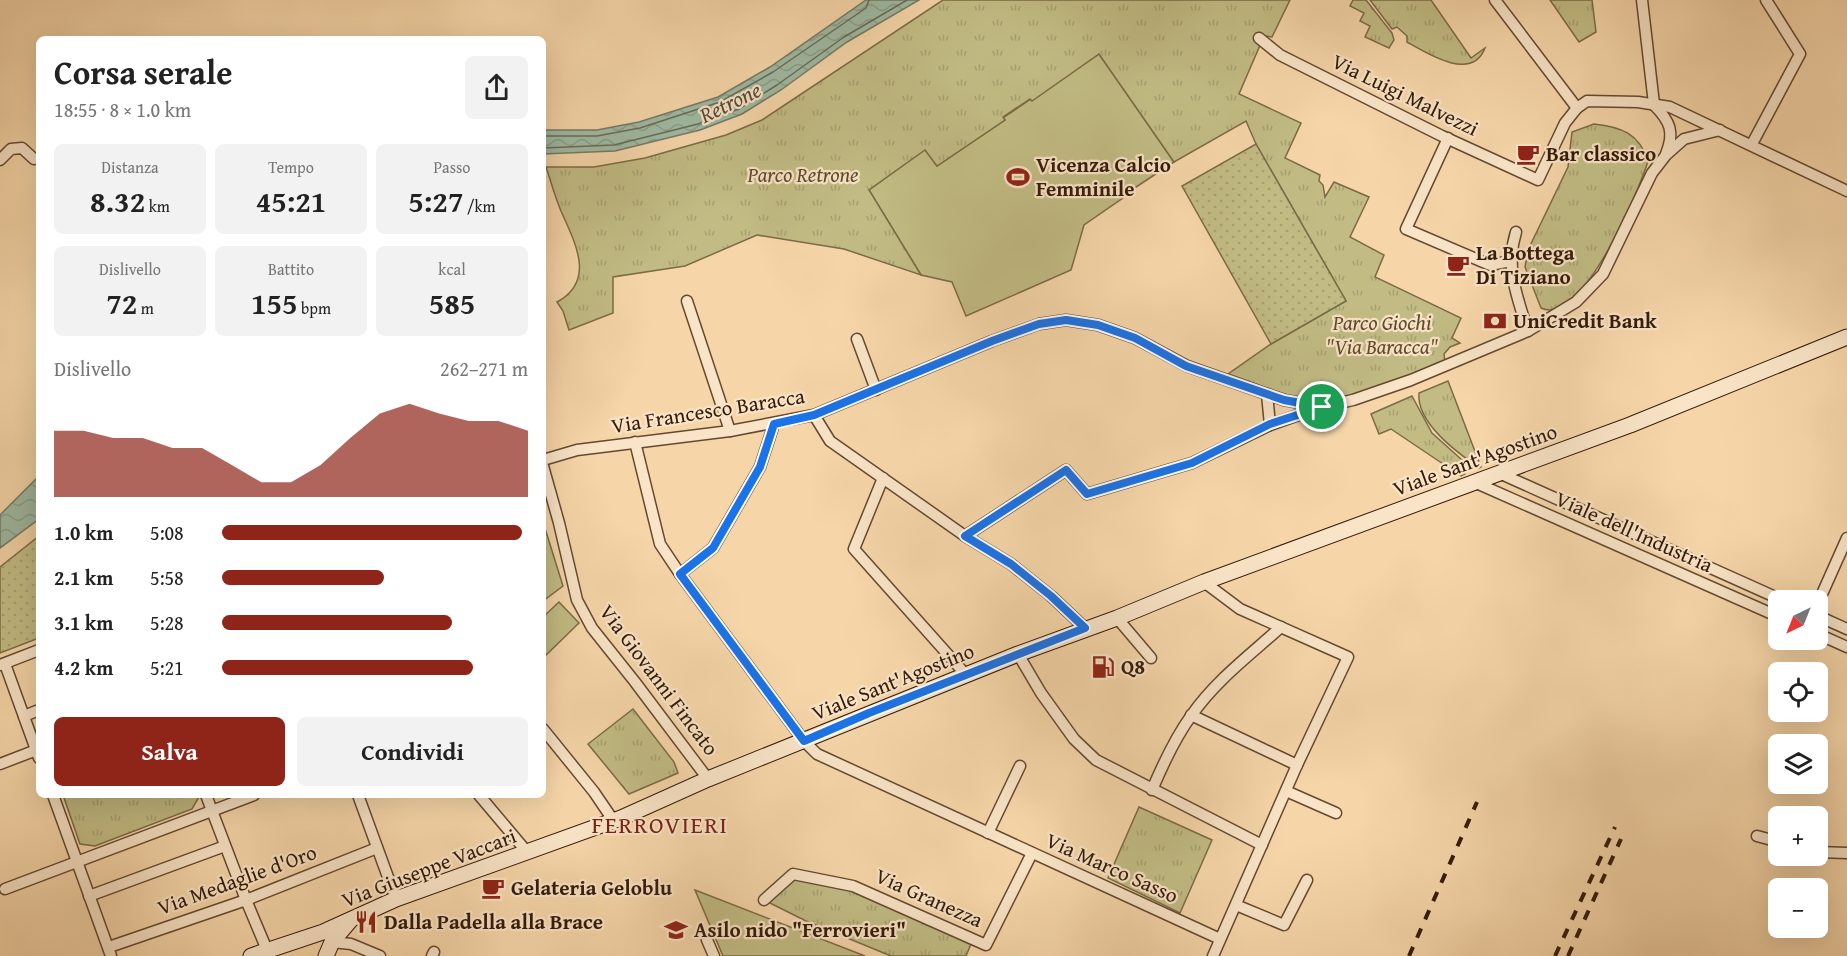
<!DOCTYPE html>
<html lang="it">
<head>
<meta charset="utf-8">
<style>
  :root { --surface:#fff; --page:#f2f2f2; --text:#222; --muted:#767676; --accent:#8f2418 }
  body { margin:0; font-family:"Gentium Book Plus",serif; background:var(--page); color:var(--text); height:100vh; display:flex; flex-direction:column; font-size:22px; white-space:nowrap }
  * { box-sizing:border-box; margin:0 }
  p { font-size:20px; color:var(--muted) }
  .icon { flex:none; width:33px; height:33px; fill:none; stroke:currentColor; stroke-width:2; stroke-linecap:round; stroke-linejoin:round }
  .map { position:relative; flex:1; overflow:hidden }
  .drawer { position:absolute; left:36px; top:36px; width:510px; height:762px; display:flex; flex-direction:column; background:var(--surface); border-radius:9px; box-shadow:0 6px 24px #0002 }
  .drawer>* { flex:none }
  .needle { width:39px; rotate:223deg }
  .buttons { position:absolute; left:1768px; top:590px; display:grid; gap:12px }
  .buttons a { display:grid; place-items:center; width:60px; height:60px; border-radius:9px; background:var(--surface); box-shadow:0 6px 24px #0002; font-size:30px }
  .pin { position:absolute; display:grid; place-items:center; width:51px; height:51px; color:#fff; margin:-26px; border:3px solid #fff; border-radius:50%; box-shadow:0 2px 6px #0007 }
  .round { display:grid; place-items:center; flex:none; width:63px; height:63px; border-radius:9px; background:var(--page) }
  .summary { display:flex; align-items:center; justify-content:space-between; height:102px; padding:0 18px }
  h1 { font-size:33px; font-weight:700; line-height:45px }
  .figures { display:grid; grid-template-columns:repeat(3,1fr); gap:9px; height:102px; padding:6px 18px }
  .figures div { display:grid; align-content:center; border-radius:9px; background:var(--page); text-align:center }
  .figures b { font-size:30px; font-weight:700 }
  .figures small { font-size:16px; font-weight:400 }
  .figures p { font-size:16px }
  .chart { height:168px; padding:12px 18px }
  .chart p { display:flex; justify-content:space-between }
  .chart svg { width:100%; height:108px; margin-top:6px; fill:var(--accent); opacity:.7 }
  .button { display:flex; gap:12px; margin-top:auto; padding:12px 18px }
  .button a { flex:1; height:69px; border-radius:9px; background:var(--accent); color:#fff; font-size:24px; font-weight:700; line-height:69px; text-align:center }
  .button a+a { background:var(--page); color:var(--text) }
  ul { padding:0 18px; list-style:none; font-size:20px }
  li { display:grid; grid-template-columns:96px 72px 1fr; align-items:center; height:45px }
  li i { height:15px; border-radius:8px; background:var(--accent) }
  .map>svg:first-child { display:block }
</style>
</head>
<body>
<div class="map">
<svg width="1847" height="956" viewBox="0 0 1847 956">
  <defs>
    <pattern id="park-tufts" width="24" height="20" patternUnits="userSpaceOnUse" patternTransform="scale(1.5)"><rect width="24" height="20" fill="#c2bc84"/><path d="M3 7l-1-3M5 7V3M7 7l1-3M15 17l-1-3M17 17v-4M19 17l1-3" fill="none" stroke="#a7a171"/></pattern>
    <pattern id="garden-dots" width="8" height="8" patternUnits="userSpaceOnUse" patternTransform="scale(1.5)"><rect width="8" height="8" fill="#c2bc84"/><path d="M2 2h.1M6 6h.1" fill="none" stroke="#a7a171" stroke-width="1.8" stroke-linecap="round"/></pattern>
    <pattern id="water-waves" width="16" height="10" patternUnits="userSpaceOnUse" patternTransform="scale(1.5)"><rect width="16" height="10" fill="#9ebaa4"/><path d="M0 5q4-4 8 0t8 0" fill="none" stroke="#899f8c"/></pattern>
  </defs>
  <rect width="100%" height="100%" fill="#f6d6a9"/>
  <filter id="stains"><feTurbulence type="fractalNoise" baseFrequency=".00333" numOctaves="4"/><feColorMatrix values="0 0 0 0 .2 0 0 0 0 .09 0 0 0 0 .02 0 0 0 .5 -.17"/></filter>
  <radialGradient id="worn" r=".72"><stop offset=".6" stop-color="#630" stop-opacity="0"/><stop offset="1" stop-color="#630" stop-opacity=".3"/></radialGradient>
  <g fill="#c2bc84" stroke="#7b6b46" stroke-width="1.5">
    <polygon points="1099,54 1174,162 1133,189 1133,191 1084,225 1071,270 966,316 952,282 921,275 869,190 925,149 937,166 1005,120 1003,118 1031,99 1032,100"/>
    <polygon points="543,522 563,586 543,601"/>
    <polygon points="559,602 579,623 543,658 543,617"/>
    <polygon points="695,890 865,956 723,956"/>
  </g>
  <g fill="url(#park-tufts)" stroke="#7b6b46" stroke-width="1.5">
    <path d="M943,0h347l-18,37 -8,-1 -25,58 62,29 -16,35 35,17 -1,6 4,4 2,12 9,-15 35,15 -19,40 34,18 -9,22 86,41 -9,20 8,5 -10,4 -6,7 1,8c-35,14 -82,40 -119,41 -21,2 -75,-22 -98,-29l43,-30 75,-43 -90,-157 -10,-23 -72,41 -75,-108 -67,47 -2,-2 -27,18 2,3 -68,46 -12,-16 -56,40 52,85 -77,-26 -87,-14 -72,31 -72,11v36l-44,17 -6,-19 -6,-9c40,-22 17,-61 4,-91 -6,-14 -10,-29 -15,-44h48l51,-9 81,-23 36,-15z"/>
    <polygon points="1353,0 1366,0 1392,33 1394,40 1389,48 1365,37 1370,26 1360,21 1364,13 1350,6"/>
    <path d="M1370,0h61l40,58 14,-10c-13,34 -57,6 -78,-6v-6l-10,-9 -5,2z"/>
    <polygon points="1550,0 1592,0 1596,32 1579,42"/>
    <path d="M1594,124c27,3 45,9 54,37 -9,30 -66,166 -107,147l-16,-41 3,-17 40,-83 4,-35z"/>
    <path d="M1448,381l33,86 -2,1c-21,-15 -63,-45 -60,-75z"/>
    <polygon points="1412,396 1432,433 1471,468 1471,470 1464,472 1465,474 1461,476 1391,429 1379,434 1371,414"/>
    <polygon points="633,709 674,762 678,773 629,794 588,744"/>
    <polygon points="63,795 198,795 199,797 192,809 95,846 80,844"/>
    <polygon points="1139,807 1212,840 1180,913 1108,878"/>
    <polygon points="793,874 853,886 973,939 966,956 891,956 806,921 764,900"/>
  </g>
  <g fill="url(#garden-dots)" stroke="#7b6b46" stroke-width="1.5">
    <polygon points="1256,144 1346,301 1271,344 1182,186"/>
    <polygon points="39,536 39,638 0,653 0,567"/>
  </g>
  <g fill="url(#water-waves)" stroke="#747a66" stroke-width="1.5">
    <polygon points="866,0 919,0 847,42 781,90 742,114 700,130 615,151 543,154 543,130 597,130 639,122 718,97 770,67"/>
    <polygon points="39,476 39,519 0,548 0,515"/>
  </g>
  <g fill="none" stroke-linecap="round" stroke-linejoin="round">
    <g stroke="#696a56" stroke-width="1.5">
      <polyline points="543,136 597,136 640,128 720,102 773,72 866,8 869,0"/>
      <polyline points="543,148 614,145 698,124 739,109 777,85 844,37 907,0"/>
    </g>
    <g stroke="#644931" stroke-width="13">
      <g id="minor">
        <polyline points="1495,0 1577,108"/>
        <polyline points="1642,0 1654,104"/>
        <polyline points="1259,38 1280,55 1442,136 1538,180 1565,123 1577,108 1587,101 1638,102 1670,107 1847,191"/>
        <path d="M1654,105c16,16 21,27 12,49"/>
        <polyline points="1448,138 1406,229 1490,265 1511,261"/>
        <polyline points="1752,144 1800,54 1766,0"/>
        <polyline points="0,160 11,149 22,148 34,159"/>
        <path d="M1516,232c-11,35 1,65 12,99"/>
        <polyline points="687,301 730,431"/>
        <polyline points="857,339 876,390"/>
        <polyline points="1267,394 1270,425 1321,407"/>
        <polyline points="814,415 830,441 965,536 1011,564 1051,596 1085,628"/>
        <polyline points="635,442 660,544 680,574 804,741 817,754 1220,939"/>
        <polyline points="543,460 577,450 730,431 814,415 992,341 1039,324 1066,320 1098,325 1135,338 1187,366 1284,400 1322,407 1353,400 1411,380 1528,331 1576,302 1603,274 1652,173 1666,155 1684,139 1720,130"/>
        <polyline points="543,466 559,523 577,600 592,628 635,682 708,779"/>
        <polyline points="1499,473 1782,600"/>
        <polyline points="883,478 854,549 967,676"/>
        <polyline points="1474,482 1779,617"/>
        <polyline points="965,536 1066,470 1087,494 1192,463 1270,425"/>
        <polyline points="680,574 713,548 760,467 774,424"/>
        <polyline points="1204,582 1240,609 1348,657 1297,765 1213,956"/>
        <polyline points="1818,603 1847,538"/>
        <polyline points="1818,616 1847,629"/>
        <polyline points="1117,618 1151,658"/>
        <polyline points="1818,634 1847,647"/>
        <polyline points="1018,654 1041,693 1074,739 1096,760 1262,845"/>
        <polyline points="5,664 39,758"/>
        <polyline points="0,665 39,650"/>
        <polyline points="1191,715 1297,765"/>
        <polyline points="24,716 39,710"/>
        <polyline points="543,729 594,792 613,820"/>
        <polyline points="0,764 39,749"/>
        <path d="M1152,790c11,-26 23,-52 39,-74 24,-35 59,-61 90,-89"/>
        <polyline points="1286,791 1336,813"/>
        <polyline points="53,795 111,956"/>
        <polyline points="206,795 246,900 267,950"/>
        <polyline points="358,795 396,899"/>
        <polyline points="479,795 527,852"/>
        <polyline points="988,833 1020,766"/>
        <polyline points="1757,836 1779,842"/>
        <polyline points="1818,852 1847,853"/>
        <polyline points="5,889 254,795"/>
        <polyline points="89,896 225,846"/>
        <polyline points="764,900 793,874 853,886 986,945 1032,853"/>
        <polyline points="1236,905 1284,925 1307,880"/>
        <polyline points="707,940 714,956"/>
        <polyline points="332,942 351,944 380,956"/>
        <polyline points="109,947 246,900 377,848"/>
        <polyline points="432,956 434,952"/>
      </g>
    </g>
    <g stroke="#341a09" stroke-width="17">
      <g id="secondary">
        <polyline points="251,956 323,932 396,899 621,818 708,779 1018,654 1117,618 1204,582 1630,425 1847,337"/>
        <polyline points="326,956 332,942 349,922"/>
      </g>
    </g>
    <use href="#minor" stroke="#f9e4c7" stroke-width="10"/>
    <use href="#secondary" stroke="#f9e4c7" stroke-width="15"/>
    <g stroke="#341a09" stroke-width="4" stroke-dasharray="10 10" stroke-linecap="butt">
      <polyline points="1409,956 1477,802"/>
      <polyline points="1555,956 1615,827"/>
      <polyline points="1568,956 1621,839"/>
    </g>
  </g>
  <g fill="none" stroke-linecap="round" stroke-linejoin="round">
    <g stroke="#fff" stroke-width="12">
      <polygon id="route" points="1066,320 1098,325 1135,338 1186,366 1284,400 1322,407 1270,424 1192,463 1087,494 1066,470 965,536 1011,564 1051,596 1085,628 869,713 804,741 680,574 713,548 760,467 774,424 814,415 992,341 1039,324"/>
    </g>
    <use href="#route" stroke="#1a73e8" stroke-width="8"/>
  </g>
  <defs>
    <g id="cafe-bare" transform="scale(1.8)"><path d="M-5.5-4.5H6V0H3Q3 3.5 0 3.5H-2.5Q-5.5 3.5-5.5 0ZM3-3.2v2h1.7v-2ZM-6 4.5H4V6H-6Z" fill="#8f2418" stroke="#f9e4c7" stroke-width="2.5" paint-order="stroke"/></g>
    <g id="stadium-bare" transform="scale(1.8)"><path d="M0-5a6.5 5 0 1 0 0 10a6.5 5 0 1 0 0-10ZM-3.5-1.8h7v3.6h-7Z" fill="#8f2418" stroke="#f9e4c7" stroke-width="2.5" paint-order="stroke"/></g>
    <g id="bank-bare" transform="scale(1.8)"><path d="M-6-4H6V4H-6ZM0-2.3a2.3 2.3 0 1 0 0 4.6a2.3 2.3 0 1 0 0-4.6Z" fill="#8f2418" stroke="#f9e4c7" stroke-width="2.5" paint-order="stroke"/></g>
    <g id="fuel-bare" transform="scale(1.8)"><path d="M-5.5-6h7V0h2V4h1.3V-2.5L3-4.5l.8-.8L6-3V5H2.5V1h-1V6h-7ZM-4.2-4.7v3.2H.2V-4.7Z" fill="#8f2418" stroke="#f9e4c7" stroke-width="2.5" paint-order="stroke"/></g>
    <g id="restaurant-bare" transform="scale(1.8)"><path d="M-5-6h1v4h1v-4h1v4h1v-4h1v5L-1.5 .5V6h-2V.5L-5-1ZM5-6V6H3V1.5H1.5Q1.5-4 5-6Z" fill="#8f2418" stroke="#f9e4c7" stroke-width="2.5" paint-order="stroke"/></g>
    <g id="school-bare" transform="scale(1.8)"><path d="M0-5L7-2L0 1L-7-2ZM-4 1L0 2.5L4 1V4Q0 6-4 4Z" fill="#8f2418" stroke="#f9e4c7" stroke-width="2.5" paint-order="stroke"/></g>
  </defs>
  <g fill-rule="evenodd">
    <use href="#cafe-bare" x="1528" y="154"/>
    <use href="#stadium-bare" x="1018" y="177"/>
    <use href="#cafe-bare" x="1458" y="265"/>
    <use href="#bank-bare" x="1495" y="321"/>
    <use href="#fuel-bare" x="1103" y="667"/>
    <use href="#cafe-bare" x="493" y="888"/>
    <use href="#restaurant-bare" x="366" y="922"/>
    <use href="#school-bare" x="676" y="930"/>
  </g>
  <g text-anchor="middle" stroke-width="4.5" stroke-linejoin="round" paint-order="stroke">
    <g font-size="21" fill="#341a09" stroke="#f9e4c7">
      <text transform="translate(1405 95) rotate(26)" y="7">Via Luigi Malvezzi</text>
      <text transform="translate(708 411) rotate(-9)" y="7">Via Francesco Baracca</text>
      <text transform="translate(1475 460) rotate(-20)" y="7">Viale Sant'Agostino</text>
      <text transform="translate(1634 532) rotate(24)" y="7">Viale dell'Industria</text>
      <text transform="translate(659 680) rotate(53)" y="7">Via Giovanni Fincato</text>
      <text transform="translate(893 682) rotate(-22)" y="7">Viale Sant'Agostino</text>
      <text transform="translate(429 868) rotate(-21)" y="7">Via Giuseppe Vaccari</text>
      <text transform="translate(1112 868) rotate(24)" y="7">Via Marco Sasso</text>
      <text transform="translate(237 880) rotate(-20)" y="7">Via Medaglie d'Oro</text>
      <text transform="translate(929 898) rotate(24)" y="7">Via Granezza</text>
    </g>
    <g font-size="21" font-weight="bold" fill="#341a09" stroke="#f9e4c7" text-anchor="start">
      <text x="1546" y="161">Bar classico</text>
      <text x="1036" y="172">Vicenza Calcio<tspan x="1036" dy="24">Femminile</tspan></text>
      <text x="1476" y="260">La Bottega<tspan x="1476" dy="24">Di Tiziano</tspan></text>
      <text x="1513" y="328">UniCredit Bank</text>
      <text x="1121" y="674">Q8</text>
      <text x="511" y="895">Gelateria Geloblu</text>
      <text x="384" y="929">Dalla Padella alla Brace</text>
      <text x="694" y="937">Asilo nido "Ferrovieri"</text>
    </g>
    <g font-size="21" font-style="italic" fill="#5f4b2e" stroke="#f9e4c7">
      <text x="803" y="182">Parco Retrone</text>
      <text x="1382" y="330">Parco Giochi<tspan x="1382" dy="24">"Via Baracca"</tspan></text>
    </g>
    <g font-size="22" font-style="italic" fill="#544a38" stroke="#f9e4c7">
      <text transform="translate(730 102) rotate(-26)" y="8">Retrone</text>
    </g>
    <g font-size="24" letter-spacing="1.5" fill="#7a1f14" stroke="#f9e4c7">
      <text x="660" y="833">FERROVIERI</text>
    </g>
  </g>
  <rect width="100%" height="100%" filter="url(#stains)"/>
  <rect width="100%" height="100%" fill="url(#worn)"/>
</svg>
<div class="buttons">
<a><svg class="needle" viewBox="-14 -14 28 28"><path d="M0-13l5 13h-10z" fill="#e53935"/><path d="M0 13l5-13h-10z" fill="#767676"/></svg></a>
<a><svg class="icon" aria-label="locate" viewBox="0 0 24 24"><circle cx="12" cy="12" r="6"/><path d="M12 2v4M12 18v4M2 12h4M18 12h4"/></svg></a>
<a><svg class="icon" aria-label="layers" viewBox="0 0 24 24"><path d="M12 4l9 5-9 5-9-5zM3 14l9 5 9-5"/></svg></a>
<a>+</a>
<a>−</a>
</div>
<div class="pin" style="left:1322px;top:407px;background:#1e9e55"><svg class="icon" aria-label="arrive" viewBox="0 0 24 24"><path d="M6 21V4h12l-3 4 3 4H6"/></svg></div>
<section class="drawer">
<div class="summary"><div><h1>Corsa serale</h1><p>18:55 · 8 × 1.0 km</p></div><a class="round"><svg class="icon" aria-label="share" viewBox="0 0 24 24"><path d="M12 15V3M7 8l5-5 5 5M5 13v7h14v-7"/></svg></a></div>
<div class="figures">
<div><p>Distanza</p><b>8.32<small> km</small></b></div>
<div><p>Tempo</p><b>45:21</b></div>
<div><p>Passo</p><b>5:27<small> /km</small></b></div>
</div>
<div class="figures">
<div><p>Dislivello</p><b>72<small> m</small></b></div>
<div><p>Battito</p><b>155<small> bpm</small></b></div>
<div><p>kcal</p><b>585</b></div>
</div>
<div class="chart"><p><span>Dislivello</span>262–271 m</p>
<svg viewBox="0 0 160 44" preserveAspectRatio="none"><path d="M0 44V17L10 17L20 20L30 20L40 24L50 24L60 31L70 38L80 38L90 31L100 20L110 10L120 6L130 10L140 13L150 13L160 17V44z"/></svg>
</div>
<ul>
<li><b>1.0 km</b>5:08<i style="width:98%"></i></li>
<li><b>2.1 km</b>5:58<i style="width:53%"></i></li>
<li><b>3.1 km</b>5:28<i style="width:75%"></i></li>
<li><b>4.2 km</b>5:21<i style="width:82%"></i></li>
</ul>
<div class="button"><a>Salva</a><a>Condividi</a></div>
</section>
</div>
</body>
</html>
